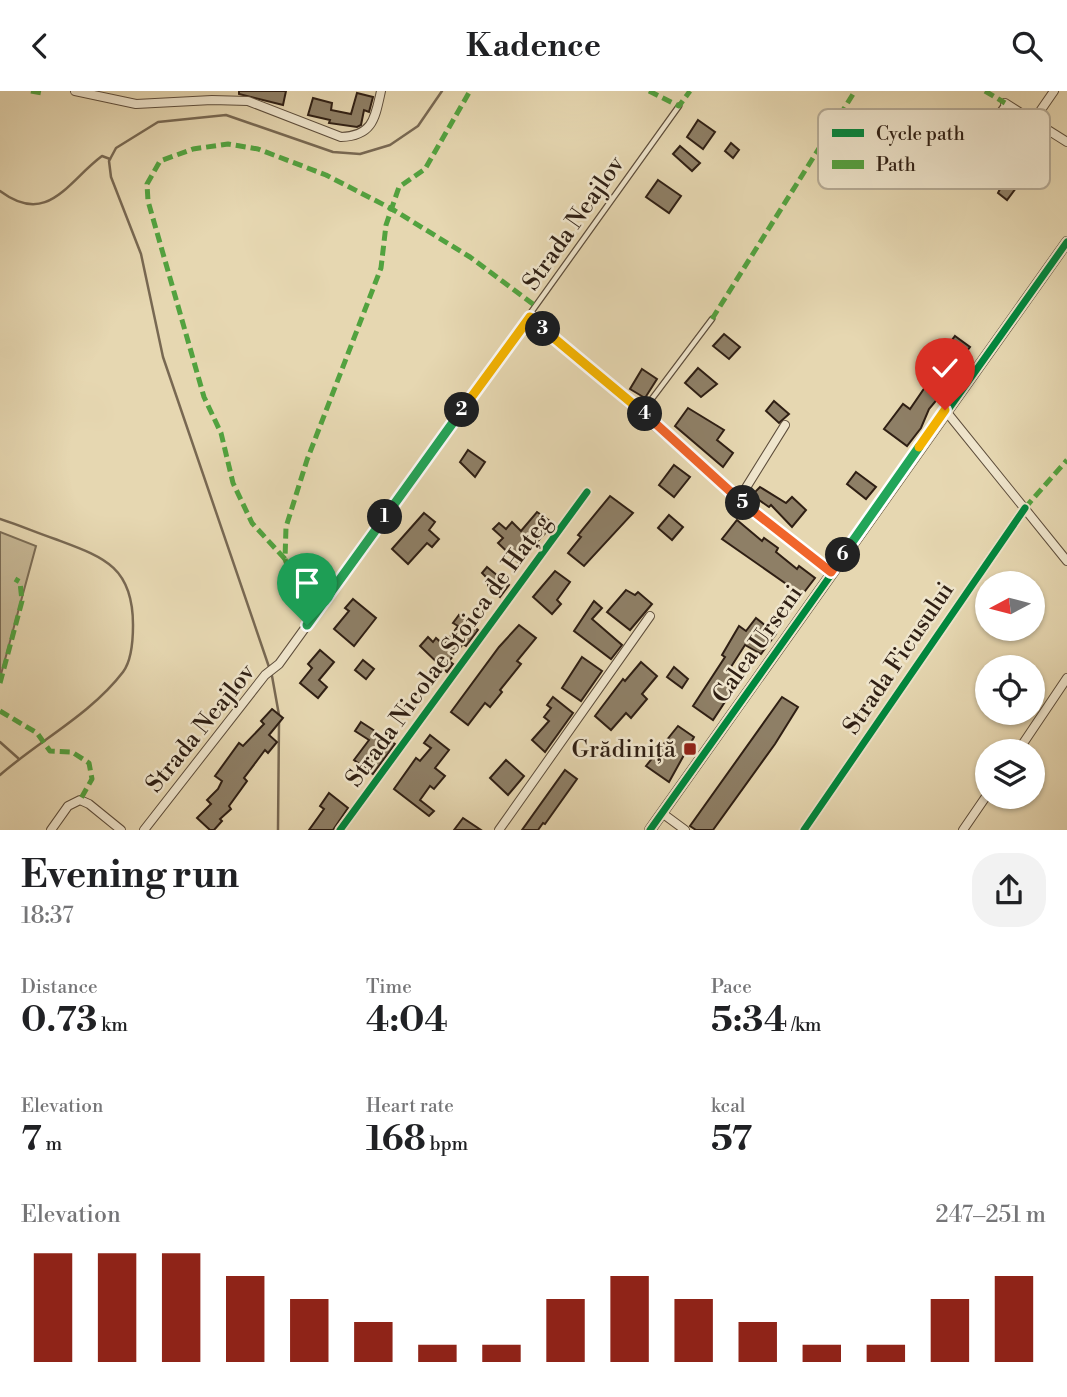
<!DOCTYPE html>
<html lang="en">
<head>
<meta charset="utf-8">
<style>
  :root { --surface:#fff; --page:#f2f2f2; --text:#202124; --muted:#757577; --accent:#8f2418 }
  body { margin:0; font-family:"Libre Bodoni",serif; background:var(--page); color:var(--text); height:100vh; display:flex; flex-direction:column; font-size:26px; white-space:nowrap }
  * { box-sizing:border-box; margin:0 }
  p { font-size:23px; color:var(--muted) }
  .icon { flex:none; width:38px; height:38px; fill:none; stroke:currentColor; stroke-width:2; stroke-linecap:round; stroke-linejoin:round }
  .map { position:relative; height:739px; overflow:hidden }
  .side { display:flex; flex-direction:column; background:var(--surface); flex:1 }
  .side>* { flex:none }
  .needle { width:46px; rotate:263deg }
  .tools { position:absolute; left:975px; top:480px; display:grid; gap:14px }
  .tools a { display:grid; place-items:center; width:70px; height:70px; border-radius:50%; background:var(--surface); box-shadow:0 2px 5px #0004; font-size:35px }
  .pin { position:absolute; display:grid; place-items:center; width:60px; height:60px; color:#fff; margin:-72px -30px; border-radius:50% 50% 50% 0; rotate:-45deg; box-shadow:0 0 7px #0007 }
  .pin .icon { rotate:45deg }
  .km { position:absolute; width:35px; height:35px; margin:-18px; border-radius:50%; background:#222; color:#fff; font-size:19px; line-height:35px; text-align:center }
  .round { display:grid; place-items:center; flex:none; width:74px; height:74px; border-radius:28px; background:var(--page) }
  .summary { display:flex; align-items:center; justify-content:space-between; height:119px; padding:0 21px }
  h1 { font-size:38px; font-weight:700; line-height:52px }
  .metrics { display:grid; grid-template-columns:repeat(3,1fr); gap:10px; height:119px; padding:7px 21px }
  .metrics div { display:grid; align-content:center }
  .metrics b { font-size:35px; font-weight:700 }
  .metrics small { font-size:19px; font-weight:400 }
  .metrics p { font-size:19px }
  .chart { height:196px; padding:14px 21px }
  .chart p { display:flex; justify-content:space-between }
  .chart svg { width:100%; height:126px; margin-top:7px; stroke:var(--accent); stroke-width:6 }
  header { display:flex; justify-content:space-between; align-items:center; height:91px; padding:0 21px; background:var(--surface); font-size:32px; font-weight:700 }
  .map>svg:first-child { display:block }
</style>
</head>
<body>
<header><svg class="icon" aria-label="back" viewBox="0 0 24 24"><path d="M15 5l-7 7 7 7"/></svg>Kadence<svg class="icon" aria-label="search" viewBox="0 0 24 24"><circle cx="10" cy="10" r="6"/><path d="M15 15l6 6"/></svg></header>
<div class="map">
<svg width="1067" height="739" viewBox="0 0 1067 739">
  <rect width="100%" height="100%" fill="#e6d7b1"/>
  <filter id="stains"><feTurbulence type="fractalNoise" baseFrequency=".00286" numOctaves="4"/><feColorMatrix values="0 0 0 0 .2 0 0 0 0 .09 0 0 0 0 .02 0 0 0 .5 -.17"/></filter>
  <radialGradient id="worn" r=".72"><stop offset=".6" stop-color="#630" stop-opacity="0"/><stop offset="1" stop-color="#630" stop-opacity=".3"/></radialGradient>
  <polygon fill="#c7b896" stroke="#7b6c55" stroke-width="2" points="0,441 36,455 0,587"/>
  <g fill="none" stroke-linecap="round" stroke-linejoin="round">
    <g stroke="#786852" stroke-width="2.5">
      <path d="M0,100c48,36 68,-10 102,-35l8,3"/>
      <path d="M0,428c19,6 37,14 55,20 48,18 78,27 78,86 0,15 -1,35 -10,47 -33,43 -83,68 -123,103"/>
      <polyline points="269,576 163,266 141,163 111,86 109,70 116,57 158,31 226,24 333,61 360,63 390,54 418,35 442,0"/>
      <polyline points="272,585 279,624"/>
      <polyline points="0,651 18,667"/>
      <polyline points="278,739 279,631"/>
    </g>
  </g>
  <g fill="#8e7f66" stroke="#2f1f14" stroke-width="2">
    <polygon points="239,0 286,0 283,14 239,3"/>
    <polygon points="357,2 373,6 369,21 364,19 361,34 357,36 329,32 330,29 308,24 313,7 332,12 331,19 351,23"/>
    <polygon points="698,29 715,41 703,58 687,46"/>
    <polygon points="731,52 739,59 733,67 725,60"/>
    <polygon points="680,55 700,72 692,80 673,63"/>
    <polygon points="985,69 1006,87 1008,84 1019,93 1007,109 998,102 1005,88 983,89 974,81"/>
    <polygon points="658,89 681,105 669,122 646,106"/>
    <polygon points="724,243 740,256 729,268 713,255"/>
    <polygon points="955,245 970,256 958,272 943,261"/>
    <polygon points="934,270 954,288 929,318 921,337 907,355 884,338 903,313 910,318 934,283 928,278"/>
    <polygon points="698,277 717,293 701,306 685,292"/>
    <polygon points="642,278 657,288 645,307 630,298"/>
    <polygon points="774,310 789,323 779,332 766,320"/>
    <polygon points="688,317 724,339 717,349 733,362 723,376 675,335"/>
    <polygon points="468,359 485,371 475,386 460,371"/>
    <polygon points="674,374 690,386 674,406 659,394"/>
    <polygon points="856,381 876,396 866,408 847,393"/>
    <polygon points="760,396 786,412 792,406 806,419 792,436 771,414 769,416 759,409 754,402"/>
    <polygon points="610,405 633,422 584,475 568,462 581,446 578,444"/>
    <polygon points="537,421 554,433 518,471 498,452 503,447 493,438 499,432 506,438 512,431 521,440"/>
    <polygon points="424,422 435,431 429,439 439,448 432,456 427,452 408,473 392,458"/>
    <polygon points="669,424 683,436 672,449 658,437"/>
    <polygon points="737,429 762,450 764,447 778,457 776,461 797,478 799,475 815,487 802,504 722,448"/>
    <polygon points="487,476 509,494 500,506 488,495 488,488 482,482"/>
    <polygon points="555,480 570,491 557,509 561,513 552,523 533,506"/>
    <polygon points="626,499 635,504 638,501 652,513 630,539 607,521"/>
    <polygon points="353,508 376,527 354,555 334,538 349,520 345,517"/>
    <polygon points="594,510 602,517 592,528 622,554 611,568 574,540"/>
    <polygon points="459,524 478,539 466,555 463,553 449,570 453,573 447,581 420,555 428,546 433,551 436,547 444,554 458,535 453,532"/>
    <polygon points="756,527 776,543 761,563 745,554 729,579 740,588 713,629 693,615 725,566 722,564 739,535 746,540"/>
    <polygon points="519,534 536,547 517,570 521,573 500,599 502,601 490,616 485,612 468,634 451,621 499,556"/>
    <polygon points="320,559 334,571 319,589 327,596 318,607 300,592 312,577 308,573"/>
    <polygon points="582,566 602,580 581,610 562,597"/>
    <polygon points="363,569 374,578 366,588 355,579"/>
    <polygon points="641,571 657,585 642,603 647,608 631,627 626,622 611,639 595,625 623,588 625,590"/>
    <polygon points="674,576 688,588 682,597 667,586"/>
    <polygon points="553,606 573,622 545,661 532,649 549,630 544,626 551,617 547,614"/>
    <polygon points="782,606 798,616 775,653 713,739 696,739 690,735"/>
    <polygon points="272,618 283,627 269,644 277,651 268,662 265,659 244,687 247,690 229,715 231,718 220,728 222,730 214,739 210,739 197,727 211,713 207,709 218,698 222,690 215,685 239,652 243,655 264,633 261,630"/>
    <polygon points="361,631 395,653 373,683 354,669 369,649 355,640"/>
    <polygon points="678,635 694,646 669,691 646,675"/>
    <polygon points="430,644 449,659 435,677 445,685 434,698 430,695 420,709 434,720 429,725 394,698 416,667 420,670 431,657 424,652"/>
    <polygon points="506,669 524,685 508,704 490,687"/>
    <polygon points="565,679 577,688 545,733 543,732 538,739 522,739"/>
    <polygon points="329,702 348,717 333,739 309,739 324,718 320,715"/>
    <polygon points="463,727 481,739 454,739"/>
  </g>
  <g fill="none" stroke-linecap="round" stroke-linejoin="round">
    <g stroke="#5d4d3b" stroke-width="7">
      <g id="service">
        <polyline points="962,71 1005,13"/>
        <polyline points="642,321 712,228"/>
        <polyline points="339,489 679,15"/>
      </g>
    </g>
    <g stroke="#5d4d3b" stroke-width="10">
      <g id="minor">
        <path d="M75,0l61,13 76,-4 36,1 93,36c32,-1 34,-19 40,-46"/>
        <polyline points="1005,12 1067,51"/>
        <polyline points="1034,29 1054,0"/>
        <polyline points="530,226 739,408 831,481"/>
        <polyline points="945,319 1067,470"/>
        <polyline points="739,408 785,334"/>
        <polyline points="1018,660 1067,587"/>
        <polyline points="662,722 685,739"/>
        <polyline points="51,739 68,715 80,709 89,713 121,739"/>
        <polyline points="144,739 265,584 279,573 339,490"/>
        <polyline points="340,739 587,401"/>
        <polyline points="499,739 650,525"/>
        <polyline points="804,739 1025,417"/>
        <polyline points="963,739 987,704"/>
      </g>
    </g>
    <g stroke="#5d4d3b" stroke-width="12">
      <polyline id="tertiary" points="650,739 1067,151"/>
    </g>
    <use href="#service" stroke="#efe5cc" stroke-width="4.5"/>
    <use href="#minor" stroke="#efe5cc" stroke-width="8"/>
    <use href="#tertiary" stroke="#efe5cc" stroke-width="10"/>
    <g stroke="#52a23f" stroke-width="5" stroke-dasharray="10 5" stroke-linecap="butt">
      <polyline points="31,0 42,2"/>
      <polyline points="649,0 679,15 690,0"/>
      <polyline points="985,0 1005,12"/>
      <polyline points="712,228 855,0"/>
      <polyline points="1025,417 1067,369"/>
      <polyline points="285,468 252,432 233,392 221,342 204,306 148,110 147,93 160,70 193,58 228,53 258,58 326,84 392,118 470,166 537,216"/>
      <polyline points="307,534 285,468 286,436 307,369 381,177 386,134 399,96 425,78 470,0"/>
      <polyline points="0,592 22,510 20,491 15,488"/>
      <polyline points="0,620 37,642 50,660 72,661 89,672 92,688 80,709"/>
    </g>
    <g stroke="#efe5cc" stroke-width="11">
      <g id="cycleway">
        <polyline points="340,739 587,401"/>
        <polyline points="650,739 1067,151"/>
        <polyline points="804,739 1025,417"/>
      </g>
    </g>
    <use href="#cycleway" stroke="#00873e" stroke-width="7"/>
  </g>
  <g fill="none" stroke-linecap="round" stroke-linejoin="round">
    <g stroke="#fff" stroke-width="14">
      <polyline id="split-1" points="307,534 385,426"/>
    </g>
    <g stroke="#fff" stroke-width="14">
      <polyline id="split-2" points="385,426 462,319"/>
    </g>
    <g stroke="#fff" stroke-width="14">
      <polyline id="split-3" points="462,319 530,226 543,238"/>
    </g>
    <g stroke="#fff" stroke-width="14">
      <polyline id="split-4" points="543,238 645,323"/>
    </g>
    <g stroke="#fff" stroke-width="14">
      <polyline id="split-5" points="645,323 743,412"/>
    </g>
    <g stroke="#fff" stroke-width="14">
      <polyline id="split-6" points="743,412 831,481 843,464"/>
    </g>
    <g stroke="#fff" stroke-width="14">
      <polyline id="split-7" points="843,464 919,356"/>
    </g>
    <g stroke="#fff" stroke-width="14">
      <polyline id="split-8" points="919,356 945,319"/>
    </g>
    <use href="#split-1" stroke="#22a559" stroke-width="9"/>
    <use href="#split-2" stroke="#22a559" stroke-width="9"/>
    <use href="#split-3" stroke="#f5b400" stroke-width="9"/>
    <use href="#split-4" stroke="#f5b400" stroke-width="9"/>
    <use href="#split-5" stroke="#f0652b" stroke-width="9"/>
    <use href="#split-6" stroke="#f0652b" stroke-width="9"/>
    <use href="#split-7" stroke="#22a559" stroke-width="9"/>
    <use href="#split-8" stroke="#f5b400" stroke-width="9"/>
  </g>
  <rect fill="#8f2418" stroke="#efe5cc" stroke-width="2.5" x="683" y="651" width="14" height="14" rx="3.5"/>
  <g text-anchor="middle" stroke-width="5" stroke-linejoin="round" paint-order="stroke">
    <g font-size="24" fill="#2f1f14" stroke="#efe5cc">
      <text transform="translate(573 132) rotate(-55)" y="8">Strada Neajlov</text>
      <text transform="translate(757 553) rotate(-55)" y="8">Calea Urseni</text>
      <text transform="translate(448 559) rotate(-54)" y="8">Strada Nicolae Stoica de Hațeg</text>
      <text transform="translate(898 567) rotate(-56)" y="8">Strada Ficusului</text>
      <text transform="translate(200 637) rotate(-51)" y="8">Strada Neajlov</text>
    </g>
    <g font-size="24" fill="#2f1f14" stroke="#efe5cc" text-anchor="end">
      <text x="676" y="666">Grădiniță</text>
    </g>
  </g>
  <rect x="818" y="18" width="232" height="80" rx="10" fill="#efe5cc" stroke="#b5aa95" stroke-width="2"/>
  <rect x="832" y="38" width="32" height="8" fill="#00873e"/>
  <rect x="832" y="69" width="32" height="9" fill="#52a23f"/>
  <g font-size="19" fill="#2f1f14">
    <text x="876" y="49">Cycle path</text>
    <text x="876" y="80">Path</text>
  </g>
  <rect width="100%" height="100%" filter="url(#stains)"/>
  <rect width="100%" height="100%" fill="url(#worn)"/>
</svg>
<div class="tools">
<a><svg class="needle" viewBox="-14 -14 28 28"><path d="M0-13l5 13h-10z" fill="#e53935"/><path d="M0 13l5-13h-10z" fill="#757577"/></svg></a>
<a><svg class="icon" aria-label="locate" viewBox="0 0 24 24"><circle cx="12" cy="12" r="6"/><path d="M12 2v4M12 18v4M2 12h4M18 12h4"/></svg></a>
<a><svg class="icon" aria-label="layers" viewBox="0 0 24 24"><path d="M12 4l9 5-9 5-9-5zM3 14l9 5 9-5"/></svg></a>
</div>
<div class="pin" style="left:307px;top:534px;background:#1e9e55"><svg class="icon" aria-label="arrive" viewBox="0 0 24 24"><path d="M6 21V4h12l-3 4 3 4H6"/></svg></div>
<div class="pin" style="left:945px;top:319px;background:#d93025"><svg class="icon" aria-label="check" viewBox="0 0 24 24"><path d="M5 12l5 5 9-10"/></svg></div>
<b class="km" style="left:385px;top:426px">1</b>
<b class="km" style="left:462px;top:319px">2</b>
<b class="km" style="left:543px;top:238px">3</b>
<b class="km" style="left:645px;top:323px">4</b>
<b class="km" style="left:743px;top:412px">5</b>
<b class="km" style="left:843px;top:464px">6</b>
</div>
<section class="side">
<div class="summary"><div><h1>Evening run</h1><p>18:37</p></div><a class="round"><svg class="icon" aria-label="share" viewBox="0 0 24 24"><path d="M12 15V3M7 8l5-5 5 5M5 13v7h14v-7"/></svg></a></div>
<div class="metrics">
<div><p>Distance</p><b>0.73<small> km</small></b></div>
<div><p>Time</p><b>4:04</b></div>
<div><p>Pace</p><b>5:34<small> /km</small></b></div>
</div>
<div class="metrics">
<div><p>Elevation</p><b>7<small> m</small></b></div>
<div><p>Heart rate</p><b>168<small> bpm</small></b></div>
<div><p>kcal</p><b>57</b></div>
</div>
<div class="chart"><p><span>Elevation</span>247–251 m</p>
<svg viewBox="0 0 160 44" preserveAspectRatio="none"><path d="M5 44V6M15 44V6M25 44V6M35 44V14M45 44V22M55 44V30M65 44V38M75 44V38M85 44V22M95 44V14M105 44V22M115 44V30M125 44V38M135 44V38M145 44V22M155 44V14"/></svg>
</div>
</section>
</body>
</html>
